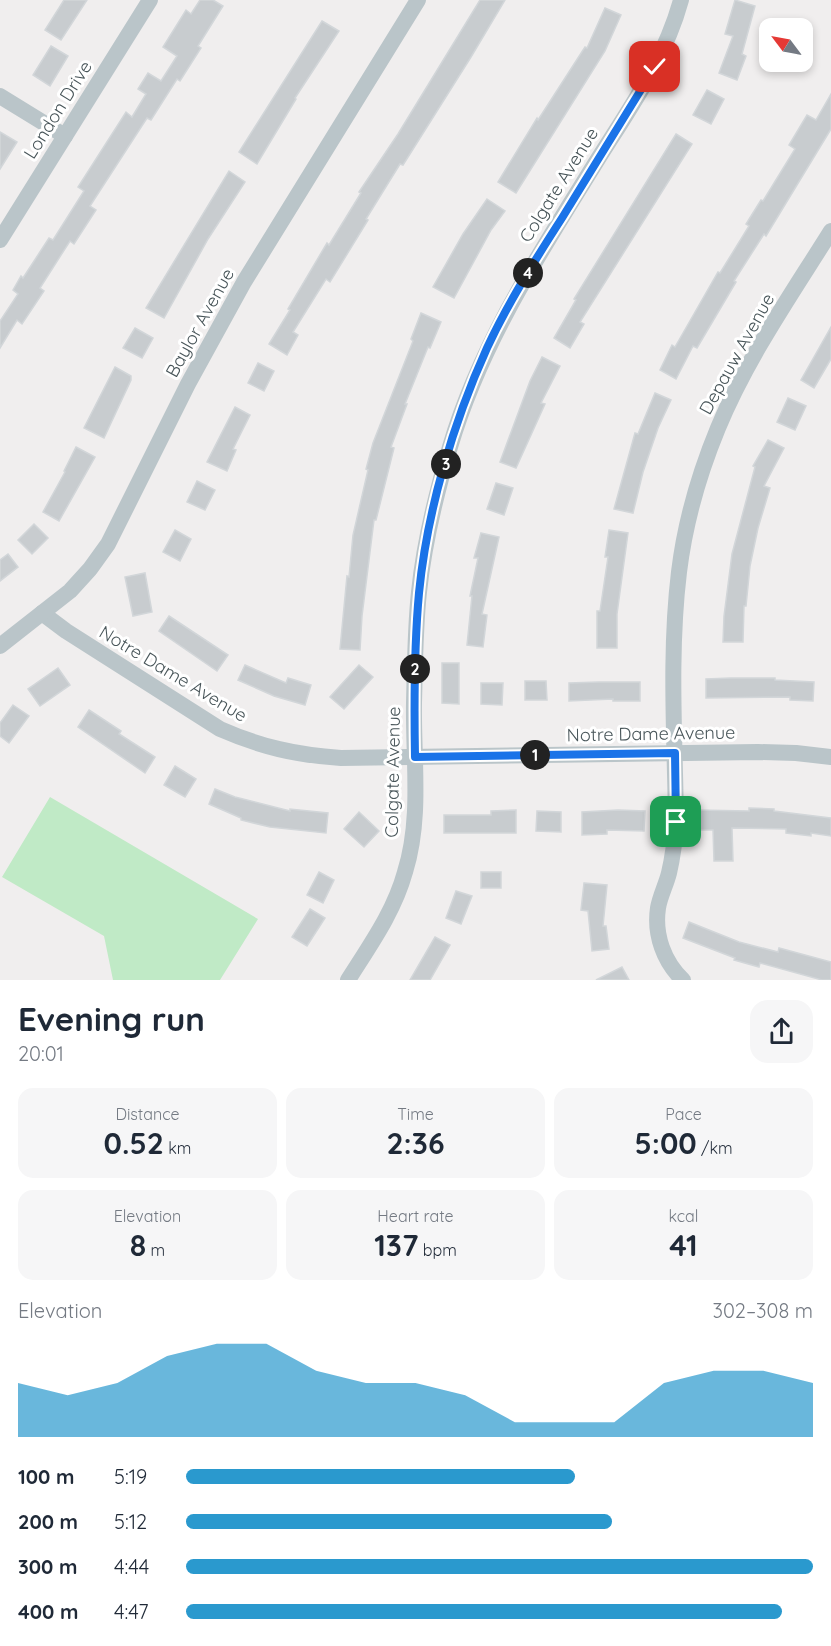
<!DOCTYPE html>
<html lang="en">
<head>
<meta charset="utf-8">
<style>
  :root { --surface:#fff; --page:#f6f6f7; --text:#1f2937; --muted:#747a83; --accent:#2a99ce }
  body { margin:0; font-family:Quicksand,sans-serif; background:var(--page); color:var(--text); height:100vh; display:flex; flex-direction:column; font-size:22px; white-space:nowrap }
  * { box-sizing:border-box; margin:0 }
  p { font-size:20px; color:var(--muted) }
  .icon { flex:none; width:33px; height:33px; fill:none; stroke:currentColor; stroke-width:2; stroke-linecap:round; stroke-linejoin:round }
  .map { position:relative; height:980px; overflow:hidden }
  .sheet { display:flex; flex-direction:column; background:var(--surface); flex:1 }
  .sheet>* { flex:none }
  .needle { width:39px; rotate:302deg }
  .fabs { position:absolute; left:759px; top:18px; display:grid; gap:12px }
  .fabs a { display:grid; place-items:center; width:54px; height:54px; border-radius:12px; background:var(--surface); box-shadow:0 3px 9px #0003; font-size:30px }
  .pin { position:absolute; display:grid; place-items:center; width:51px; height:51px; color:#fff; margin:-26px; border-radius:12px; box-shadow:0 3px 9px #0006 }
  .km { position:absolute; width:30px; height:30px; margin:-15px; border-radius:50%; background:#222; color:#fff; font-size:16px; line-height:30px; text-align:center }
  .round { display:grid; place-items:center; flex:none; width:63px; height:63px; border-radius:18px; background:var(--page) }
  .head { display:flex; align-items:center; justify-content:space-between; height:102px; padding:0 18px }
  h1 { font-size:33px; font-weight:700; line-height:45px }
  .figures { display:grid; grid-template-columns:repeat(3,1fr); gap:9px; height:102px; padding:6px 18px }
  .figures div { display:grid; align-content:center; border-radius:15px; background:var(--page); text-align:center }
  .figures b { font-size:30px; font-weight:700 }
  .figures small { font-size:16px; font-weight:400 }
  .figures p { font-size:16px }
  .chart { height:168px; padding:12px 18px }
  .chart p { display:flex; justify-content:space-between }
  .chart svg { width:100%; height:108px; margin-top:6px; fill:var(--accent); opacity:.7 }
  ul { padding:0 18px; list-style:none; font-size:20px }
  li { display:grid; grid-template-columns:96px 72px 1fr; align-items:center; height:45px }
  li i { height:15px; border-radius:8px; background:var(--accent) }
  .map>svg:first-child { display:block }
</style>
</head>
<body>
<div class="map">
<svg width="831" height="980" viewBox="0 0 831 980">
  <rect width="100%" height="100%" fill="#f0eeee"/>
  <polygon fill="#c0eac6" points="50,797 258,919 220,980 113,980 104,936 2,877"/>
  <g fill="#c8cccf" stroke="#d2d6d9" stroke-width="1.5">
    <polygon points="64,0 87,0 61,40 45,30"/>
    <polygon points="200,0 213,0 223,6 198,46 201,48 180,81 177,79 151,120 147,118 90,206 96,210 74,244 70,241 40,288 44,291 22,324 17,320 0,348 0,321 18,294 13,290 21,276 23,278 49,238 53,240 84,191 78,187 126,112 132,117 146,94 138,89 148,73 161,81 177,56 163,47 186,10 191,14"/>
    <polygon points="480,0 505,0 471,57 403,165 400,164 366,219 368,220 330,282 326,279 293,332 298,335 287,355 269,344 290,310 288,309 327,243 329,245 361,193 359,192 398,134"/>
    <polygon points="735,0 755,6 742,54 746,56 737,80 719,73 733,36 725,34"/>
    <polygon points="605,8 621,15 605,51 516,193 498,182 537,118 538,120 585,47 587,48"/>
    <polygon points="322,21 339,31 295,98 296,99 257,164 239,152"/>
    <polygon points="51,46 68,56 50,86 33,75"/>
    <polygon points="707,90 724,99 711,124 693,115"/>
    <polygon points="831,94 831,129 766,236 764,234 734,281 736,282 697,348 693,346 676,379 660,370 672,345 675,347 718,272 720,273 749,226 746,224 761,200 763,201 795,149 789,145 807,115 816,120"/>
    <polygon points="0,132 17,142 0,169"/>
    <polygon points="676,134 692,144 580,322 584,324 570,348 554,338 576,300 574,299"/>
    <polygon points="229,171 245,182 208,239 164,318 146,308"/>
    <polygon points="487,199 505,211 491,230 454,298 433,287 463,234"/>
    <polygon points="421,313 441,322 430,348 428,347 405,404 407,404 391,447 394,448 376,520 374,520 362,616 360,650 340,649 347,576 349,577 353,535 368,470 366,469 373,443 413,341 411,339"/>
    <polygon points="831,327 831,359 814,388 801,380"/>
    <polygon points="135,328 153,338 142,358 123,348"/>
    <polygon points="542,357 560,366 541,403 545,404 516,468 500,462 530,381"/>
    <polygon points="258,363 274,371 264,391 248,383"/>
    <polygon points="115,367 131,376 131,380 104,438 84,428"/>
    <polygon points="655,393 671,400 658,428 643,472 633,513 614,509 635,433 638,434"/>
    <polygon points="788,398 806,406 795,430 777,422"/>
    <polygon points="235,407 250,415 233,449 236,450 227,471 207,462"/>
    <polygon points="768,440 784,448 764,486 770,488 758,528 750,566 746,606 744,606 743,642 723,642 724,616 732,554 755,467 753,466"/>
    <polygon points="76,447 95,457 59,521 43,512 65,472 64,471"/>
    <polygon points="197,481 215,490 205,510 187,502"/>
    <polygon points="496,483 513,488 504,515 487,509"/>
    <polygon points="34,524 48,538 32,554 18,540"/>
    <polygon points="175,530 191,539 180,561 163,552"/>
    <polygon points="609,530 628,533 617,614 617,648 597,648 597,611 600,611 608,557 605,557"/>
    <polygon points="481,533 499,537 482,614 487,615 483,647 467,645 472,596 470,596 478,558 474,558"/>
    <polygon points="8,554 18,567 0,581 0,560"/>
    <polygon points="145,573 152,612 133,616 125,577"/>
    <polygon points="169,616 228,655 217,671 159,631"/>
    <polygon points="442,663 459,663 459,704 442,703"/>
    <polygon points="245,665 286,683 288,678 311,685 305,705 274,696 238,680"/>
    <polygon points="359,665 373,677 344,709 330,697"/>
    <polygon points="58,668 70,685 40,706 28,689"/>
    <polygon points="731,678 775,678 775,680 814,682 813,701 790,700 790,697 706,698 706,679"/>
    <polygon points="525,681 546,681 547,700 525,700"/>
    <polygon points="599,682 640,682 640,701 613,701 613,699 569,701 569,683"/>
    <polygon points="481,683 503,683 502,705 481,704"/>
    <polygon points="13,705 29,716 9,743 0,736 0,723"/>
    <polygon points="89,710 121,731 119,734 155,757 145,773 78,727"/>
    <polygon points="175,766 196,779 185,797 164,785"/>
    <polygon points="215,789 235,797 290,811 290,809 328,813 326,833 270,827 241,820 241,818 209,804"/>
    <polygon points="749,808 774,809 774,811 831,818 831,836 811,833 811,836 786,833 786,829 732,828 733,861 714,861 713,830 696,830 697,810 749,811"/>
    <polygon points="516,810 516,833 444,833 444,815 491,815 491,811"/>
    <polygon points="618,810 645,811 644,831 607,830 607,834 582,835 582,812"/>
    <polygon points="537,811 561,812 561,832 536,831"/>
    <polygon points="359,812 379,831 364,847 344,829"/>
    <polygon points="319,872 334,880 323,903 307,895"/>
    <rect x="481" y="872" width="20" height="16"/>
    <polygon points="584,883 607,885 603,926 606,926 609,949 592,951 588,911 581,910"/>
    <polygon points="456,891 472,896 461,924 446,918"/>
    <polygon points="310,909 325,918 307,946 292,937"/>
    <polygon points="689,922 739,942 778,952 779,948 831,962 831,980 822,980 760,963 759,967 734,960 735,958 683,938"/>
    <polygon points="435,937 450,945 430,980 410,980"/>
    <polygon points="622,967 629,980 596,980"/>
  </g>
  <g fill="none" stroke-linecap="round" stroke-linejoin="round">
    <g stroke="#bac5c9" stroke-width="16">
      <polyline points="0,96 65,136"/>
      <polyline points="0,240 150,0"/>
      <path d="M42,613l24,18 154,98c41,18 76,26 121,29l417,-6 38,1 35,4"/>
      <polyline points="0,646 70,591 90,569 108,544 188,384 244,282 418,0"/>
      <path d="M348,980c22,-35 46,-68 57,-108 17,-54 8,-113 9,-169 1,-37 1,-74 5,-111 5,-49 17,-98 31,-145 31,-105 91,-196 148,-288 32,-51 67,-100 83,-159"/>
      <path d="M683,980c-19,-18 -29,-45 -25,-72 2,-12 8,-23 11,-35 4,-17 6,-34 7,-51 -1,-83 -7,-167 3,-250 6,-49 20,-98 39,-144 29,-70 73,-133 113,-197"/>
    </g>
  </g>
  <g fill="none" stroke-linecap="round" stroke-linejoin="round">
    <g stroke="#fff" stroke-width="12">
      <path id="route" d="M655,67c-31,50 -62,101 -93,151 -27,42 -54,85 -75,130 -34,75 -60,163 -68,245 -5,54 -5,109 -4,164l260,-4 1,69"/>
    </g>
    <use href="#route" stroke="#1a73e8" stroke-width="8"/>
  </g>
  <g text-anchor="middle" stroke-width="6" stroke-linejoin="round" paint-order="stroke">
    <g font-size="18" fill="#485559" stroke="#fff">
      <text transform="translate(58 110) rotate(-58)" y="6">London Drive</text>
      <text transform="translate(559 185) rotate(-58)" y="6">Colgate Avenue</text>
      <text transform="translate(200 323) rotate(-61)" y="6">Baylor Avenue</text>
      <text transform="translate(737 354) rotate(-61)" y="6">Depauw Avenue</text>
      <text transform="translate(173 674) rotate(31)" y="6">Notre Dame Avenue</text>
      <text transform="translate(651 734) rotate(-1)" y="6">Notre Dame Avenue</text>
      <text transform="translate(393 772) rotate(-89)" y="6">Colgate Avenue</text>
    </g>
  </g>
</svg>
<div class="fabs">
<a><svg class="needle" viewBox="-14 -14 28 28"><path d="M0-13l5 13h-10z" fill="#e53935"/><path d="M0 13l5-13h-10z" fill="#747a83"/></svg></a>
</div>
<div class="pin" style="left:676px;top:822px;background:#1e9e55"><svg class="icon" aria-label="arrive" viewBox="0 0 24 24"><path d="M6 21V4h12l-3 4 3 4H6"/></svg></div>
<div class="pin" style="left:655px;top:67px;background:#d93025"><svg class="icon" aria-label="check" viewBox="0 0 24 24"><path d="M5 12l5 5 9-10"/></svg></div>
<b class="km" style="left:535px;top:755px">1</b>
<b class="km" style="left:415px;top:669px">2</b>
<b class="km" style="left:446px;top:464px">3</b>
<b class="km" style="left:528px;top:273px">4</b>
</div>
<section class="sheet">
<div class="head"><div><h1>Evening run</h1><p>20:01</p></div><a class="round"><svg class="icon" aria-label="share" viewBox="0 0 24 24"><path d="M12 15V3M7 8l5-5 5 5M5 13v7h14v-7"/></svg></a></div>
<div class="figures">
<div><p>Distance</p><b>0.52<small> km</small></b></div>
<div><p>Time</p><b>2:36</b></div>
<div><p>Pace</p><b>5:00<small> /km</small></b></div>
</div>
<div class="figures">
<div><p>Elevation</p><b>8<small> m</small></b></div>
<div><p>Heart rate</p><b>137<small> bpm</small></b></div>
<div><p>kcal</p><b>41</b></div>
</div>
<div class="chart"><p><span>Elevation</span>302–308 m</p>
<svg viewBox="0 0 160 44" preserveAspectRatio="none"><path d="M0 44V22L10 27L20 22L30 11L40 6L50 6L60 17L70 22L80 22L90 27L100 38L110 38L120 38L130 22L140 17L150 17L160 22V44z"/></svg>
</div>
<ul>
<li><b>100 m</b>5:19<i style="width:62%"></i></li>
<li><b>200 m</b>5:12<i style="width:68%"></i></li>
<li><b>300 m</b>4:44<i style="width:100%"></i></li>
<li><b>400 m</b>4:47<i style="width:95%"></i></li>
</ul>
</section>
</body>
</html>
